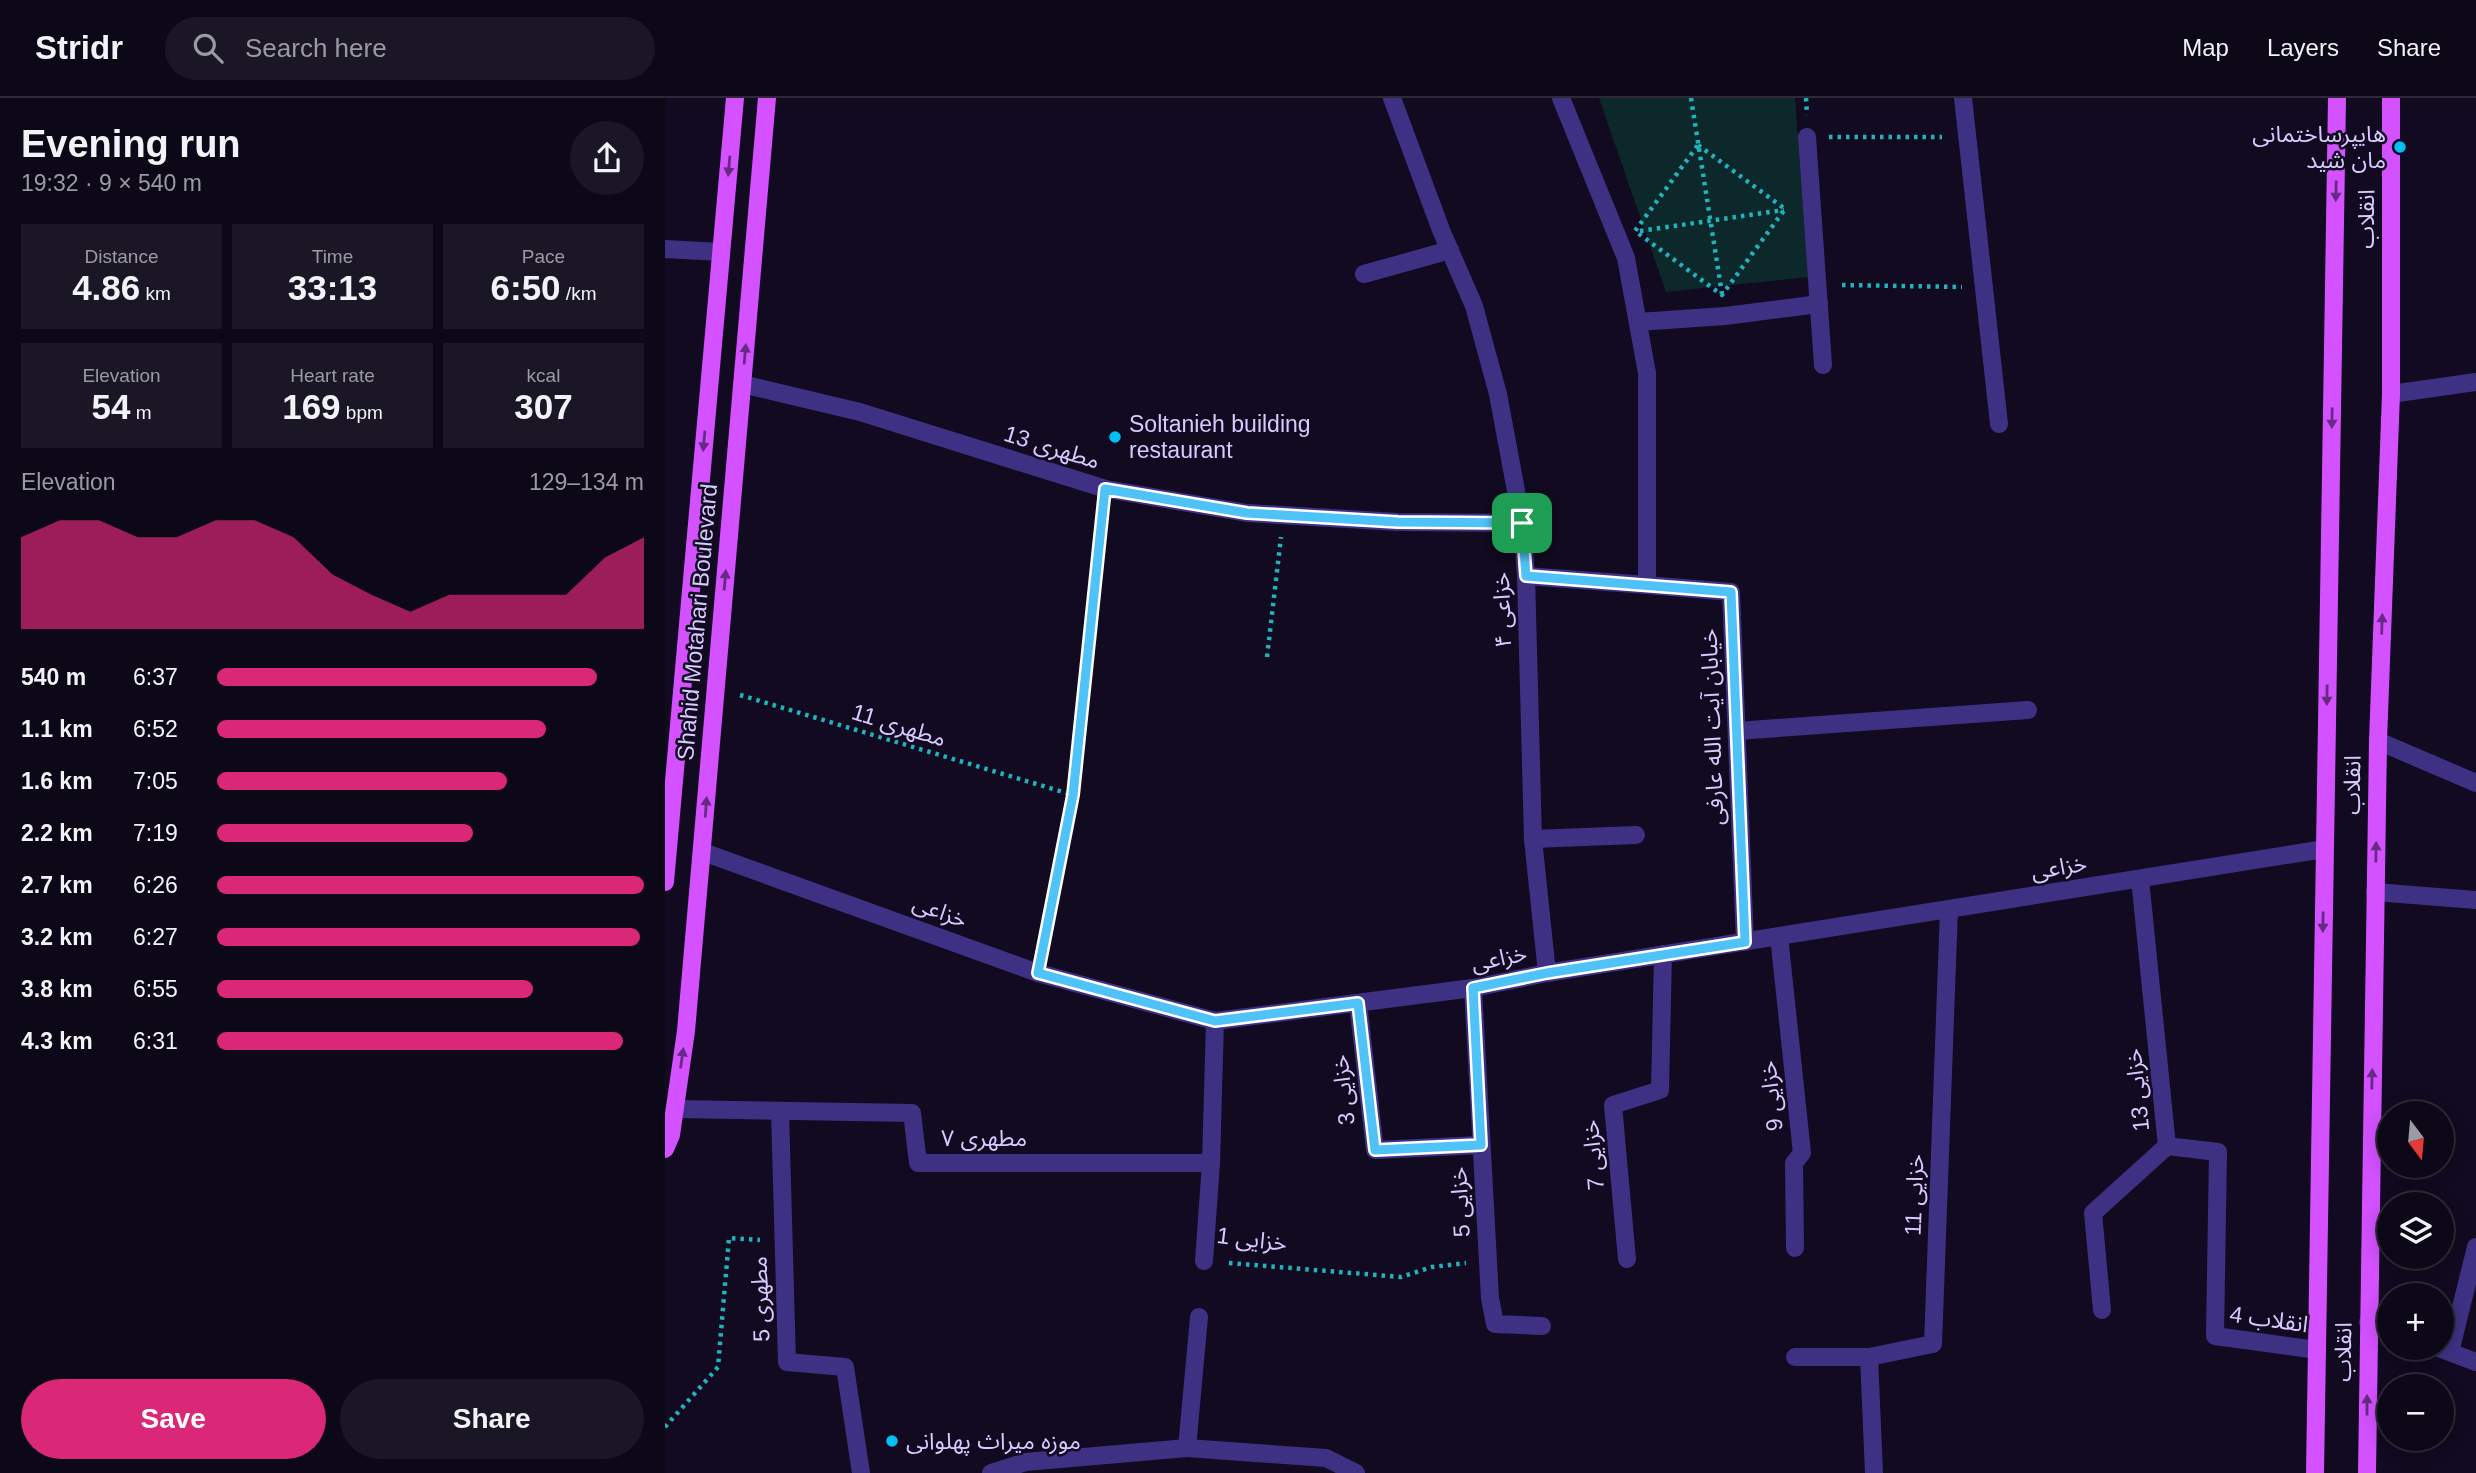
<!DOCTYPE html>
<html lang="en">
<head>
<meta charset="utf-8">
<style>
  :root { --surface:#0d0818; --page:#1b1625; --text:#f1f3f6; --muted:#9a9aa2; --line:#2d2937; --accent:#db2777 }
  body { margin:0; font-family:Helvetica,"Noto Sans Arabic",sans-serif; background:var(--page); color:var(--text); height:100vh; display:flex; flex-direction:column; font-size:26px; white-space:nowrap }
  * { box-sizing:border-box; margin:0 }
  p { font-size:23px; color:var(--muted) }
  .icon { flex:none; width:38px; height:38px; fill:none; stroke:currentColor; stroke-width:2; stroke-linecap:round; stroke-linejoin:round }
  .map { position:relative; flex:1; overflow:hidden }
  .sheet { display:flex; flex-direction:column; background:var(--surface); width:665px }
  .sheet>* { flex:none }
  .needle { width:46px; rotate:164deg }
  .controls { position:absolute; left:1712px; top:1003px; display:grid; gap:14px }
  .controls a { display:grid; place-items:center; width:77px; height:77px; border-radius:50%; background:var(--surface); box-shadow:0 4px 18px #0003,0 0 0 2px var(--line); font-size:35px }
  .pin { position:absolute; display:grid; place-items:center; width:60px; height:60px; color:#fff; margin:-30px; border-radius:14px; box-shadow:0 4px 10px #0006 }
  .round { display:grid; place-items:center; flex:none; width:74px; height:74px; border-radius:37px; background:var(--page) }
  .overview { display:flex; align-items:center; justify-content:space-between; height:119px; padding:0 21px }
  h1 { font-size:38px; font-weight:600; line-height:52px }
  .figures { display:grid; grid-template-columns:repeat(3,1fr); gap:10px; height:119px; padding:7px 21px }
  .figures div { display:grid; align-content:center; border-radius:0px; background:var(--page); text-align:center }
  .figures b { font-size:35px; font-weight:600 }
  .figures small { font-size:19px; font-weight:400 }
  .figures p { font-size:19px }
  .chart { height:196px; padding:14px 21px }
  .chart p { display:flex; justify-content:space-between }
  .chart svg { width:100%; height:126px; margin-top:7px; fill:var(--accent); opacity:.7 }
  .cta { display:flex; gap:14px; margin-top:auto; padding:14px 21px }
  .cta a { flex:1; height:80px; border-radius:42px; background:var(--accent); color:#fff; font-size:28px; font-weight:600; line-height:80px; text-align:center }
  .cta a+a { background:var(--page); color:var(--text) }
  ul { padding:0 21px; list-style:none; font-size:23px }
  li { display:grid; grid-template-columns:112px 84px 1fr; align-items:center; height:52px }
  li i { height:18px; border-radius:9px; background:var(--accent) }
  header { display:flex; align-items:center; gap:42px; box-sizing:border-box; height:98px; padding:0 35px; background:var(--surface); border-bottom:2px solid var(--line) }
  header strong { font-size:33px }
  nav { display:flex; gap:38px; margin-inline-start:auto; font-size:24px }
  .search { width:490px; height:63px; background:var(--page); display:flex; align-items:center; gap:18px; box-sizing:border-box; padding:0 24px; border-radius:38px; color:var(--muted); font-size:26px }
  main { display:flex; flex:1; min-height:0 }
  .map>svg:first-child { display:block }
</style>
</head>
<body>
<header>
<strong>Stridr</strong>
<div class="search"><svg class="icon" aria-label="search" viewBox="0 0 24 24"><circle cx="10" cy="10" r="6"/><path d="M15 15l6 6"/></svg>Search here</div>
<nav><a>Map</a><a>Layers</a><a>Share</a></nav>
</header>
<main>
<section class="sheet">
<div class="overview"><div><h1>Evening run</h1><p>19:32 · 9 × 540 m</p></div><a class="round"><svg class="icon" aria-label="share" viewBox="0 0 24 24"><path d="M12 15V3M7 8l5-5 5 5M5 13v7h14v-7"/></svg></a></div>
<div class="figures">
<div><p>Distance</p><b>4.86<small> km</small></b></div>
<div><p>Time</p><b>33:13</b></div>
<div><p>Pace</p><b>6:50<small> /km</small></b></div>
</div>
<div class="figures">
<div><p>Elevation</p><b>54<small> m</small></b></div>
<div><p>Heart rate</p><b>169<small> bpm</small></b></div>
<div><p>kcal</p><b>307</b></div>
</div>
<div class="chart"><p><span>Elevation</span>129–134 m</p>
<svg viewBox="0 0 160 44" preserveAspectRatio="none"><path d="M0 44V12L10 6L20 6L30 12L40 12L50 6L60 6L70 12L80 25L90 32L100 38L110 32L120 32L130 32L140 32L150 19L160 12V44z"/></svg>
</div>
<ul>
<li><b>540 m</b>6:37<i style="width:89%"></i></li>
<li><b>1.1 km</b>6:52<i style="width:77%"></i></li>
<li><b>1.6 km</b>7:05<i style="width:68%"></i></li>
<li><b>2.2 km</b>7:19<i style="width:60%"></i></li>
<li><b>2.7 km</b>6:26<i style="width:100%"></i></li>
<li><b>3.2 km</b>6:27<i style="width:99%"></i></li>
<li><b>3.8 km</b>6:55<i style="width:74%"></i></li>
<li><b>4.3 km</b>6:31<i style="width:95%"></i></li>
</ul>
<div class="cta"><a>Save</a><a>Share</a></div>
</section>
<div class="map">
<svg width="1811" height="1375" viewBox="0 0 1811 1375">
  <rect width="100%" height="100%" fill="#110a20"/>
  <polygon fill="#0d282b" points="934,0 1130,0 1143,179 1001,194"/>
  <g fill="none" stroke-linecap="round" stroke-linejoin="round">
    <g stroke="#21b2bb" stroke-width="4.5" stroke-dasharray="3.5 5" stroke-linecap="butt">
      <polyline points="1026,0 1057,196"/>
      <polyline points="1141,0 1142,17"/>
      <polyline points="1164,39 1277,39"/>
      <polygon points="1033,47 1120,111 1057,197 970,133"/>
      <polyline points="975,133 1119,112"/>
      <polyline points="1177,187 1297,189"/>
      <polyline points="602,559 616,439"/>
      <polyline points="75,597 408,697"/>
      <polyline points="377,853 408,697 438,415"/>
      <polyline points="564,1165 736,1179 767,1169 801,1165"/>
      <polyline points="0,1329 53,1269 64,1140 95,1142"/>
    </g>
    <g stroke="#3e3184" stroke-width="18">
      <polyline points="727,0 776,132 809,208 833,296 857,425 861,478 868,741 882,875"/>
      <polyline points="896,0 961,160 982,275 982,487 1066,494 1080,844"/>
      <polyline points="1298,0 1334,326"/>
      <polyline points="1142,39 1158,267"/>
      <polyline points="0,151 56,154"/>
      <polyline points="699,176 785,152"/>
      <polyline points="973,224 1060,218 1154,206"/>
      <polyline points="77,286 195,314 441,391 582,415 733,424 857,425"/>
      <polyline points="1726,296 1811,284"/>
      <polyline points="861,478 982,487"/>
      <polyline points="1072,633 1363,612"/>
      <polyline points="1713,643 1811,685"/>
      <polyline points="868,741 971,737"/>
      <polyline points="38,754 373,875 550,923 808,890 882,875 1659,751"/>
      <polyline points="1475,781 1502,1048 1553,1054 1550,1238 1652,1252"/>
      <polyline points="1710,794 1811,802"/>
      <polyline points="1114,838 1137,1055 1129,1065 1130,1150"/>
      <polyline points="808,890 825,1200 830,1226 877,1228"/>
      <polyline points="693,905 710,1052 816,1047"/>
      <polyline points="10,1011 247,1015 253,1065 546,1065"/>
      <polyline points="115,1013 122,1264 180,1269 196,1375"/>
      <polyline points="962,1161 948,1007 995,992 998,856"/>
      <polyline points="539,1163 546,1065 550,923"/>
      <polyline points="1437,1212 1428,1115 1502,1048"/>
      <polyline points="1703,1224 1724,1231"/>
      <polyline points="1774,1250 1811,1264"/>
      <polyline points="1785,1254 1811,1149"/>
      <polyline points="1130,1259 1204,1259 1268,1246 1284,811"/>
      <polyline points="1204,1259 1209,1375"/>
      <polyline points="522,1350 661,1360 691,1375"/>
      <polyline points="326,1375 361,1364 522,1350 534,1219"/>
    </g>
    <g stroke="#d351ff" stroke-width="18">
      <polyline points="0,784 70,0"/>
      <polyline points="0,1051 6,1037 21,933 102,0"/>
      <polyline points="1650,1375 1672,0"/>
      <polyline points="1702,1375 1713,643 1726,296 1726,0"/>
    </g>
  </g>
  <defs><path id="oneway-solid" d="M-6-.8H1V-3.2L6.5 0L1 3.2V.8H-6Z" transform="scale(1.75)"/></defs>
  <g fill="#682a84">
    <use href="#oneway-solid" transform="translate(64 68) rotate(95)"/>
    <use href="#oneway-solid" transform="translate(1671 93) rotate(91)"/>
    <use href="#oneway-solid" transform="translate(80 256) rotate(-85)"/>
    <use href="#oneway-solid" transform="translate(1667 320) rotate(91)"/>
    <use href="#oneway-solid" transform="translate(39 343) rotate(95)"/>
    <use href="#oneway-solid" transform="translate(60 482) rotate(-85)"/>
    <use href="#oneway-solid" transform="translate(1717 526) rotate(-88)"/>
    <use href="#oneway-solid" transform="translate(1662 597) rotate(91)"/>
    <use href="#oneway-solid" transform="translate(41 709) rotate(-86)"/>
    <use href="#oneway-solid" transform="translate(1711 754) rotate(-89)"/>
    <use href="#oneway-solid" transform="translate(1658 824) rotate(91)"/>
    <use href="#oneway-solid" transform="translate(17 960) rotate(-82)"/>
    <use href="#oneway-solid" transform="translate(1707 981) rotate(-89)"/>
    <use href="#oneway-solid" transform="translate(1702 1307) rotate(-90)"/>
  </g>
  <g fill="none" stroke-linecap="round" stroke-linejoin="round">
    <g stroke="#fff" stroke-width="14">
      <polygon id="route" points="440,391 582,415 733,424 857,425 861,478 1066,494 1080,844 882,875 808,890 816,1047 710,1052 693,905 550,923 373,875 408,697"/>
    </g>
    <use href="#route" stroke="#4fc3f7" stroke-width="9"/>
  </g>
  <g fill="#00bff5" stroke="#110a20" stroke-width="2.5">
    <circle cx="1735" cy="49" r="7"/>
    <circle cx="450" cy="339" r="7"/>
    <circle cx="227" cy="1343" r="7"/>
  </g>
  <g text-anchor="middle" stroke-width="5" stroke-linejoin="round" paint-order="stroke">
    <g font-size="23" fill="#d6caff" stroke="#110a20" text-anchor="start">
      <text x="1721" y="44" text-anchor="end">هایپرساختمانی<tspan x="1721" dy="26">مان شید</tspan></text>
      <text x="464" y="334">Soltanieh building<tspan x="464" dy="26">restaurant</tspan></text>
      <text x="241" y="1351">موزه میراث پهلوانی</text>
    </g>
    <g font-size="23" fill="#d6caff" stroke="#110a20">
      <text transform="translate(1701 121) rotate(-90)" y="8">انقلاب</text>
      <text transform="translate(387 349) rotate(17)" y="8">مطهری 13</text>
      <text transform="translate(837 512) rotate(-92)" y="8">خزاعی ۴</text>
      <text transform="translate(32 524) rotate(-85)" y="8">Shahid Motahari Boulevard</text>
      <text transform="translate(234 627) rotate(17)" y="8">مطهری 11</text>
      <text transform="translate(1047 629) rotate(-92)" y="8">خیابان آیت الله عارفی</text>
      <text transform="translate(1687 687) rotate(-89)" y="8">انقلاب</text>
      <text transform="translate(1394 769) rotate(-9)" y="8">خزاعی</text>
      <text transform="translate(275 813) rotate(20)" y="8">خزاعی</text>
      <text transform="translate(834 860) rotate(-11)" y="8">خزاعی</text>
      <text transform="translate(678 992) rotate(-96)" y="8">خزایی 3</text>
      <text transform="translate(1472 992) rotate(-96)" y="8">خزایی 13</text>
      <text transform="translate(1106 998) rotate(-96)" y="8">خزایی 9</text>
      <text x="319" y="1048">مطهری ۷</text>
      <text transform="translate(928 1057) rotate(-95)" y="8">خزایی 7</text>
      <text transform="translate(1249 1097) rotate(-88)" y="8">خزایی 11</text>
      <text transform="translate(795 1104) rotate(-93)" y="8">خزایی 5</text>
      <text transform="translate(587 1141) rotate(7)" y="8">خزایی 1</text>
      <text transform="translate(95 1201) rotate(-92)" y="8">مطهری 5</text>
      <text transform="translate(1604 1221) rotate(8)" y="8">انقلاب 4</text>
      <text transform="translate(1678 1254) rotate(-89)" y="8">انقلاب</text>
    </g>
  </g>
</svg>
<div class="controls">
<a><svg class="needle" viewBox="-14 -14 28 28"><path d="M0-13l5 13h-10z" fill="#e53935"/><path d="M0 13l5-13h-10z" fill="#9a9aa2"/></svg></a>
<a><svg class="icon" aria-label="layers" viewBox="0 0 24 24"><path d="M12 4l9 5-9 5-9-5zM3 14l9 5 9-5"/></svg></a>
<a>+</a>
<a>−</a>
</div>
<div class="pin" style="left:857px;top:425px;background:#1e9e55"><svg class="icon" aria-label="arrive" viewBox="0 0 24 24"><path d="M6 21V4h12l-3 4 3 4H6"/></svg></div>
</div>
</main>
</body>
</html>
